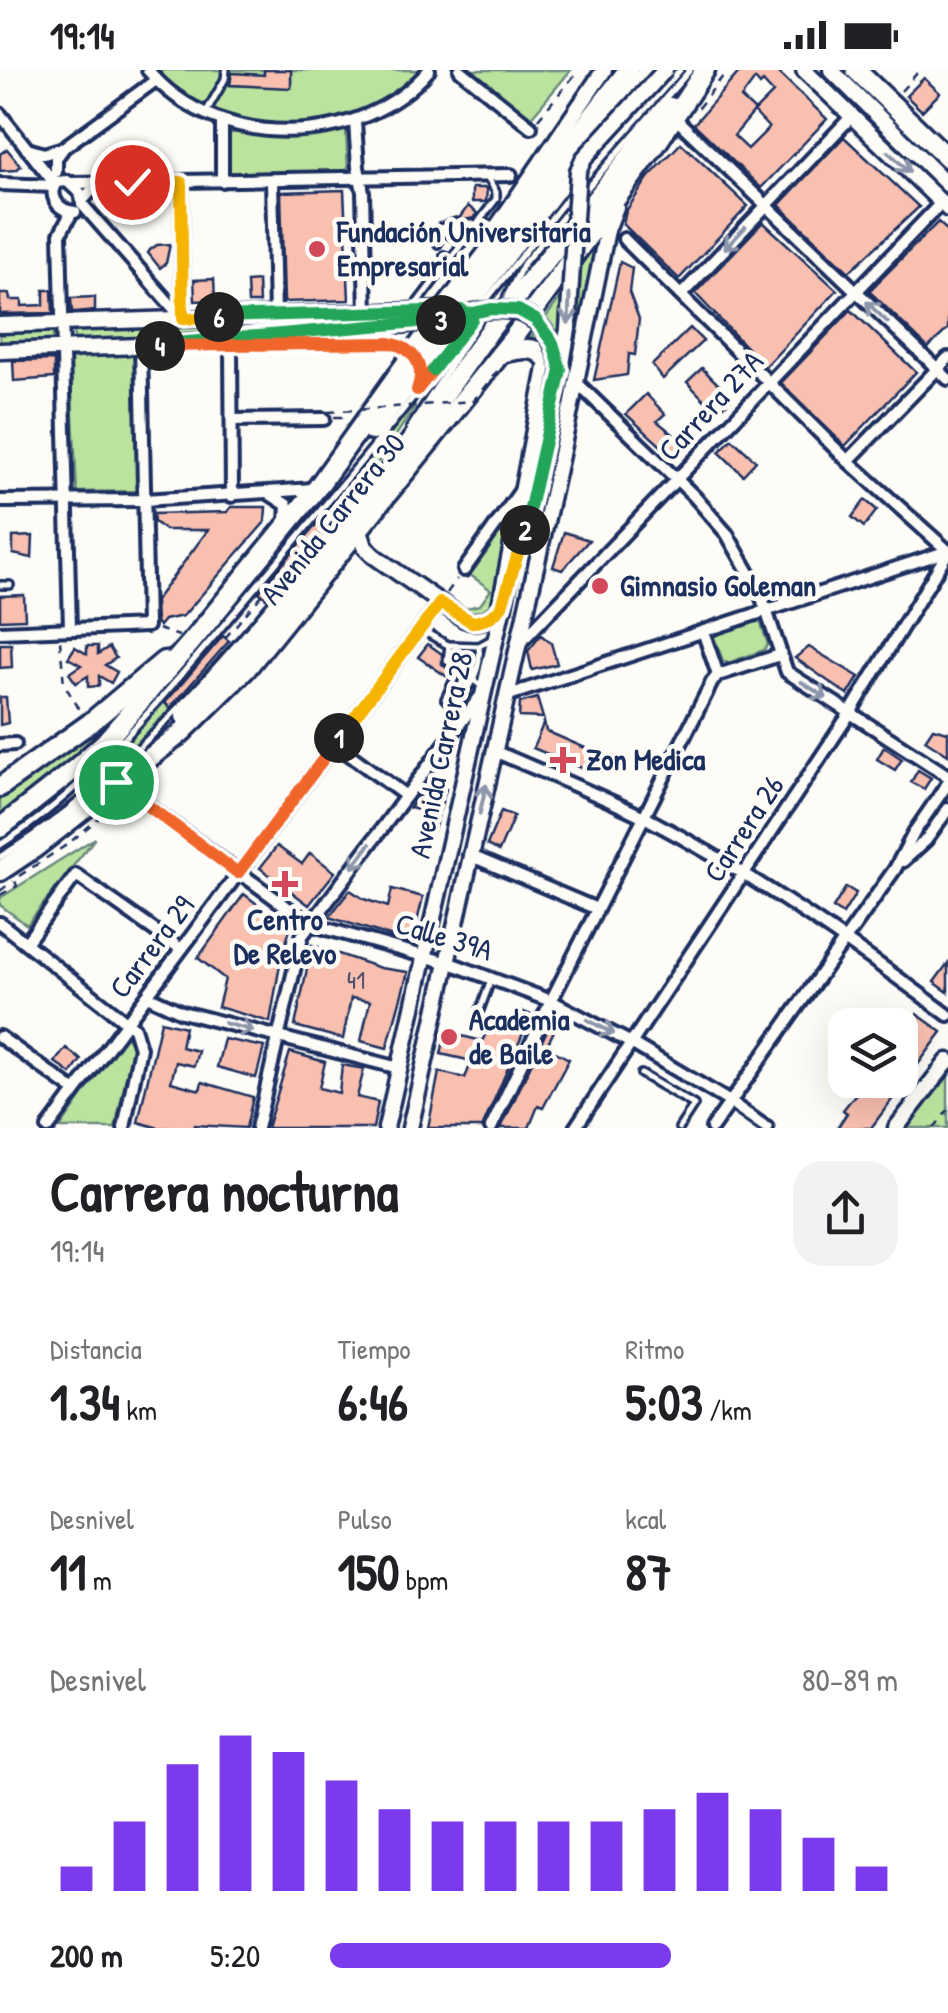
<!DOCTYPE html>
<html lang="es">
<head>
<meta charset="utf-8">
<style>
  :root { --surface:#fff; --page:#f2f2f2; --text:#202124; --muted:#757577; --accent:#7c3aed }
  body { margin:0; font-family:"Patrick Hand",sans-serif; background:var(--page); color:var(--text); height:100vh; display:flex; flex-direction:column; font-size:38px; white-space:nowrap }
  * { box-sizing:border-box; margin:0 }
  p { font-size:32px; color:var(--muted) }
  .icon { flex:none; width:55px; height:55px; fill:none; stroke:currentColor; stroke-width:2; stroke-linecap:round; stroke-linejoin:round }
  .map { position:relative; height:1058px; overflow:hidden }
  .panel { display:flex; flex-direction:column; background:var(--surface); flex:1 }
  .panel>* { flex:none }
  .fabs { position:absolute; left:828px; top:938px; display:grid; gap:20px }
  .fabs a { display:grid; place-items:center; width:90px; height:90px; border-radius:20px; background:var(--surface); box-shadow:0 10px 40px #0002; font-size:50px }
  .pin { position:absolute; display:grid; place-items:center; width:85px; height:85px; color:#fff; margin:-42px; border:5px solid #fff; border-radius:50%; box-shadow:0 2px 10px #0007 }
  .km { position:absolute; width:50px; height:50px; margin:-25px; border-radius:50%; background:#222; color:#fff; font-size:28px; line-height:50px; text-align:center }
  .round { display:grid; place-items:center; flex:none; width:105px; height:105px; border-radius:30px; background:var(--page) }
  .overview { display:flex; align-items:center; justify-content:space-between; height:170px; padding:0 50px }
  h1 { font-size:55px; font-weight:700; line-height:75px }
  .metrics { display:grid; grid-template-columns:repeat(3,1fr); gap:15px; height:170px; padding:10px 50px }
  .metrics div { display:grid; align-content:center }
  .metrics b { font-size:50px; font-weight:700 }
  .metrics small { font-size:28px; font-weight:400 }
  .metrics p { font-size:28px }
  .chart { height:280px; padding:20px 50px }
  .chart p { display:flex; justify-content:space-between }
  .chart svg { width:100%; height:180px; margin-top:10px; stroke:var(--accent); stroke-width:6 }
  ul { padding:0 50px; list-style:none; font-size:32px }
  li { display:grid; grid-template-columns:160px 120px 1fr; align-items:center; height:75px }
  li i { height:25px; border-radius:12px; background:var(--accent) }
  .status { display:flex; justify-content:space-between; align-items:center; height:70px; padding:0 50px; background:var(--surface); direction:ltr }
  .status svg { height:28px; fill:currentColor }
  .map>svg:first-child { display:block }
</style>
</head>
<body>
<div class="status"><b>19:14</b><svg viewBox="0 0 49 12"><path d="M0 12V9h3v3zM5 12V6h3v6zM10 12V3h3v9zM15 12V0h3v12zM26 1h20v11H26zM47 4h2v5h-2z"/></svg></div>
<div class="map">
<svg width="948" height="1058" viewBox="0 0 948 1058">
  <rect width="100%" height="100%" fill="#fdfcf7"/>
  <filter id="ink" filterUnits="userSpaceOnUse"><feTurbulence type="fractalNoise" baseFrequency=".01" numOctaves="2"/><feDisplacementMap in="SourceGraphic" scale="20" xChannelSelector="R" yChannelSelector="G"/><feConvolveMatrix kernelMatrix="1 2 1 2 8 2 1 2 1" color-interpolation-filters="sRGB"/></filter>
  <g filter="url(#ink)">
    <g fill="#bbe39e" stroke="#6b897e" stroke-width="2.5">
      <path d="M155,0h109v5l-33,-2 -1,12 61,2v-17h129c-60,74 -205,73 -265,0z"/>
      <polygon points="471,0 571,0 529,50"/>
      <polygon points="836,0 853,0 948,93 948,106"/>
      <polygon points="844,20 948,123 948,135 838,26"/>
      <polygon points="346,60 348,101 228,104 227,63"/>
      <polygon points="580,154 585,156 509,261 436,351 482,277"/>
      <polygon points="599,163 573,287 552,285 527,273 563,224 563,211"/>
      <polygon points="310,253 74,273 74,261"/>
      <rect x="0" y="261" width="53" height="12"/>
      <polygon points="138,280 140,421 77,422 70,289"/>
      <polygon points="414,338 365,412 357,406 406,339"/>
      <polygon points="512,445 490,536 482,546 459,543 462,539 480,535 491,520 466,502"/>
      <polygon points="754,549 760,551 768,574 764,580 728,593 723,591 714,567 718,562"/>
      <polygon points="163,632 171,639 127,682 123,678"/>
      <polygon points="102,653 106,657 50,708 0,746 0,725"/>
      <polygon points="95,768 27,855 0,835 0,828"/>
      <polygon points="125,965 133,975 115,1058 60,1058"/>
      <polygon points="948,998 948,1058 903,1058"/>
    </g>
    <g fill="#f9c0b0" stroke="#1b2f5e" stroke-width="2.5" fill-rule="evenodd">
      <polygon points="264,0 291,0 291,18 230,15 232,3 264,5"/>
      <path d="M741,0h35l51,49 -66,69 -67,-64zM755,9l5,6 3,-3 10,11 -18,18 -14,-13zM754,42l15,16 -21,21 -14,-13z"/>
      <polygon points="924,8 940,23 922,41 906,26"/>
      <polygon points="844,67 919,137 849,202 779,135"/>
      <polygon points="681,73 748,136 679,209 623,154 626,141 648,108"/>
      <polygon points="7,79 21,96 16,100 0,101 0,84"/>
      <polygon points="472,118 487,118 486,132 472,132"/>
      <polygon points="344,120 349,230 284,232 281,122"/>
      <polygon points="468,136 477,143 474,148 464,150 465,159 459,164 453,160 461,155 460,147"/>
      <polygon points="763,152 837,220 765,297 695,223"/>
      <polygon points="938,152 948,161 948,259 928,278 869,221"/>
      <polygon points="170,174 166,193 160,198 148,183 150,180 157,175"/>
      <polygon points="620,192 632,198 629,222 639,249 635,285 629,284 627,305 594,310"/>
      <polygon points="214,209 215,230 195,231 194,210"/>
      <polygon points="258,211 259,233 248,233 247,212"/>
      <polygon points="44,220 52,220 53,243 0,244 0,224 9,224 10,230 22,230 22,236 44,235"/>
      <polygon points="95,227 95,241 72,242 71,228"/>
      <polygon points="851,240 916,302 845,376 781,313"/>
      <polygon points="690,258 703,271 663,309 652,295"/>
      <polygon points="54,290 54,308 14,311 13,291"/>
      <polygon points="702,298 732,328 717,343 687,312"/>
      <polygon points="646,324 665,344 657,351 685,374 673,387 626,344"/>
      <polygon points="732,369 756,391 743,405 719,382"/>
      <polygon points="865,430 877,440 864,457 852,447"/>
      <polygon points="231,437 266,437 265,452 183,546 164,550 159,556 156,552 155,531 208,460 165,460 154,452 153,444 227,442"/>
      <polygon points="317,454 324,460 266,528 259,522"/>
      <polygon points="564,462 589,470 562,500 553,497"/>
      <polygon points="33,466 32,488 13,484 13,467"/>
      <polygon points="24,525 25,549 0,550 0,526"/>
      <polygon points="541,565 551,573 557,594 532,600 528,581"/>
      <polygon points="223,566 229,571 170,638 165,633"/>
      <polygon points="0,574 11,574 12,597 0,598"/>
      <polygon points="428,574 442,584 442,594 450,601 446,606 418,587"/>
      <polygon points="87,576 98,576 98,584 109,577 116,588 105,595 117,602 111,613 99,606 99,616 88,617 88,606 76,613 69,603 81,595 68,588 75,577 87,584"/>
      <polygon points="809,577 859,607 848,625 795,588"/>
      <polygon points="454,581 467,582 473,586 470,600 454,588"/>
      <polygon points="0,627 6,627 8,653 0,655"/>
      <polygon points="537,628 543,648 519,647 520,633"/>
      <polygon points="544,652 546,661 599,684 591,702 533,678"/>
      <polygon points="933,658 948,662 948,685 925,670"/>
      <polygon points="884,677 902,689 895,700 877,689"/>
      <polygon points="918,700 931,708 924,719 911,712"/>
      <polygon points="432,708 446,719 434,760 418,756 422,741 410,738"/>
      <polygon points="501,741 514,746 499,781 487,775"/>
      <polygon points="277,776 302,794 310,783 335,802 309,835 260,798"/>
      <polygon points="846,817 856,823 843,844 833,838"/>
      <polygon points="392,819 423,827 412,873 329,847 350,820 364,829 388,837"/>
      <polygon points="244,824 290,859 280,894 270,952 218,937 225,909 198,888"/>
      <polygon points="312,875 380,898 408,902 387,978 361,971 370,931 351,928 343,969 295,956"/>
      <polygon points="948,893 948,922 934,912"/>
      <polygon points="516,939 531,945 482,1058 428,1058 439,1002 465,1008 472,991 441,984 446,962 482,971 493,950 508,956"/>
      <polygon points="917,944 942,962 871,1058 837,1058 847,1043 843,1040 858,1021 862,1024 872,1010 900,1010 900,977 913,959 908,955"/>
      <polygon points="161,951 185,957 181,977 198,981 194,996 176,992 171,1012 200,1020 202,1012 253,1027 246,1058 195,1055 195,1058 159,1058 138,1052"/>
      <polygon points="550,954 556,957 546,977 569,989 543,1038 538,1036 529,1058 501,1058"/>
      <polygon points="224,969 264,977 256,1008 217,997"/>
      <polygon points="66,978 81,990 71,1004 55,992"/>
      <polygon points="290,982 325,992 319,1018 339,1023 342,995 364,999 357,1027 378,1032 373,1058 267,1058"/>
    </g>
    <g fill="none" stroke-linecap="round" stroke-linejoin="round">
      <g stroke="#1b2f5e" stroke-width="12">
        <g id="lane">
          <polyline points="206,42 225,9 226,0"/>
          <polyline points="580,113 680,0"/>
          <polyline points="580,126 690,0"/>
          <polyline points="469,154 496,154"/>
          <polyline points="440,158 462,174"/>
          <polyline points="438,174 436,169 440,158 456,152"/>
          <polyline points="444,185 459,211"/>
          <polyline points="507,226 524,193 570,138"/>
          <polyline points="414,237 496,129 496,122 488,108"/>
          <polyline points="480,238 573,121"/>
          <polyline points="219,276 389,273 410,282"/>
          <polyline points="410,358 472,262 472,248"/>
          <polyline points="0,515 10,515"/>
          <polyline points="423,561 448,575"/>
          <polyline points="459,599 445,629 462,645"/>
          <polyline points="483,617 447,591 449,575 479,576 492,569"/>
          <path d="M454,638c15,-21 28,-36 25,-62"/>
          <path d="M0,775c92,-57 173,-161 243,-243 79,-93 159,-186 231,-285"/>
          <path d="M0,787c146,-88 256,-238 365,-366"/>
          <polyline points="477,948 491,910"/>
          <polyline points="641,1004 694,1035 679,1058"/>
        </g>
      </g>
      <g stroke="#1b2f5e" stroke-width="18">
        <g id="street">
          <path d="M148,0c67,82 214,80 281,0"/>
          <polyline points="460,0 531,57"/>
          <polyline points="0,44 55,114"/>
          <polyline points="674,47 948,309"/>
          <polyline points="222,51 222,111"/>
          <polyline points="355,52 358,97 363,122 366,243"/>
          <polyline points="27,79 44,84 63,78 156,10"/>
          <polyline points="56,102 56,88 62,80"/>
          <polyline points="272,110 275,245"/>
          <polyline points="181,112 183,248"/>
          <polyline points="71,113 511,105"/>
          <polyline points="0,114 54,116 57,112 67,111 80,123 82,134"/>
          <path d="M54,116c-3,15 6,25 21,26"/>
          <polyline points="83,130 90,122 112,116"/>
          <polyline points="82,134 183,249"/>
          <polyline points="624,169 848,391 948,481"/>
          <polyline points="681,225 851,47"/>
          <polyline points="231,276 232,426"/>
          <polyline points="575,311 694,426 727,464 760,522 787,602 948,706"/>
          <polyline points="232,350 324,349"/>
          <polyline points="848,391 948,288"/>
          <polyline points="270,424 287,435 286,451"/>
          <polyline points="0,431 144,430 314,419"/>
          <polyline points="464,500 521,420"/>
          <polyline points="70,559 60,164 72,142"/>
          <polyline points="0,562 147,556 141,276"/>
          <polyline points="704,564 718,605"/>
          <polyline points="519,574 941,133"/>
          <polyline points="506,626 948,481"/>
          <polyline points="335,674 406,726"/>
          <polyline points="0,675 15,674"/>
          <path d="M494,681c51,22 104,43 154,68 106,56 204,124 300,196"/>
          <polyline points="117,713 310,854 455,895 551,931 631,973 730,1032 767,1058"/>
          <polyline points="469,785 597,839"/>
          <polyline points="903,791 926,770 948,739"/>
          <polyline points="0,853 134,958 140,978 124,1058"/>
          <polyline points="26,873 76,805 181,879"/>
          <polyline points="147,926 182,942 399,998"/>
          <polyline points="0,967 75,1021"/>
          <polyline points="48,1058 440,533"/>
          <polyline points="257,1058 302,866 479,628"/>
          <polyline points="491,1058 551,931 712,612 718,605 780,585"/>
          <polyline points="575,1058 850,643 948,482"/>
          <polyline points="712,1058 895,799 915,761 948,713"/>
        </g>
      </g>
      <g stroke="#1b2f5e" stroke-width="21">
        <g id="secondary">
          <polyline points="804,0 948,139"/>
          <polyline points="831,0 948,115"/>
          <polyline points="486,173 604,0"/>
          <polyline points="0,255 444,240 448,233"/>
          <polyline points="0,281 141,276 398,255"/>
          <path d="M360,460l5,17 9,9 90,63c15,7 28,-1 38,-13"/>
          <polyline points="522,468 555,334"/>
          <polyline points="386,1058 505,527"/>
          <polyline points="410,1058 561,385 607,160 616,137"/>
          <polyline points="896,1058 948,991"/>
        </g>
      </g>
      <g stroke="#1b2f5e" stroke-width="25">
        <g id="highway">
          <polyline points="856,0 948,88"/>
          <path d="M501,283c18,-4 38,-10 48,10l-47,243"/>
          <path d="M372,361c95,-119 181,-244 277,-361"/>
          <polyline points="185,646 278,542 374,423 493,256 670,37"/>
          <polyline points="0,717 90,653 164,591"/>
          <polyline points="0,758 76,698 105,672 193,570 317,418 444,240 628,0"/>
          <polyline points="0,801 36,777 180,664 246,599 510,272 655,76 705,0"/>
        </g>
      </g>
      <g stroke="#1b2f5e" stroke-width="2.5" stroke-dasharray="8 8" stroke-linecap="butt">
        <polyline points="901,21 920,0"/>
        <polyline points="698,38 728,0"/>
        <polyline points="538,49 579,0"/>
        <polyline points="342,349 342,347"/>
        <polyline points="320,457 364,402"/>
        <polyline points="447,523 457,509"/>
        <polyline points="158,559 179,566"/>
        <polyline points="225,568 262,525"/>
        <polyline points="60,571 64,614 81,642"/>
        <polyline points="19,806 68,774 120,730"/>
        <polyline points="0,821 13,811"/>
        <polyline points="0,825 17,816 15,811"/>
        <polyline points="934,1058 948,1040"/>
      </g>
      <use href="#lane" stroke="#fdfcf7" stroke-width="5"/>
      <use href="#street" stroke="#fdfcf7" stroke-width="10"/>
      <use href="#secondary" stroke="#fdfcf7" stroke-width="14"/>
      <use href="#highway" stroke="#fdfcf7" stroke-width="18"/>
      <g stroke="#1b2f5e" stroke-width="21" stroke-linecap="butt">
        <g id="secondary-bridge">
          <path d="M398,255c64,-3 138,-51 162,40"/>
          <polyline points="555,334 568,259 578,101 584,88 665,0"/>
        </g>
      </g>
      <polyline stroke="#1b2f5e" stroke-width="2.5" stroke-dasharray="8 8" stroke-linecap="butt" points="342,347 330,347 329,342 473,331 503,294"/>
      <use href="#secondary-bridge" stroke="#fdfcf7" stroke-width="14"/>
    </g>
    <defs><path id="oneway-shaft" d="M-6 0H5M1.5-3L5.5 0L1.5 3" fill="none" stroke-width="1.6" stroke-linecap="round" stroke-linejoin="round" transform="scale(2.5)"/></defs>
    <g stroke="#8c96aa">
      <use href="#oneway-shaft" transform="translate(899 92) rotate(43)"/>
      <use href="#oneway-shaft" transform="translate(735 168) rotate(134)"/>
      <use href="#oneway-shaft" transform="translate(569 239) rotate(92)"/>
      <use href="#oneway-shaft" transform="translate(877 242) rotate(-136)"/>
      <use href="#oneway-shaft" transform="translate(814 620) rotate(33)"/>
      <use href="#oneway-shaft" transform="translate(483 729) rotate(-77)"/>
      <use href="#oneway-shaft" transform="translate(361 786) rotate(127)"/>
      <use href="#oneway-shaft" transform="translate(239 957) rotate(15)"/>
      <use href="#oneway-shaft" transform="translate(601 957) rotate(28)"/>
    </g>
  </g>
  <g fill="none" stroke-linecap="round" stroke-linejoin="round" filter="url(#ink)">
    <g stroke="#fff" stroke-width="20">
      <polyline id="split-1" points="116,712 238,803 339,668"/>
    </g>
    <g stroke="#fff" stroke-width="20">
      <path id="split-2" d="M339,668l101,-135 32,19c14,-1 22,-6 30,-16l23,-76"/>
    </g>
    <g stroke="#fff" stroke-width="20">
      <polyline id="split-3" points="441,250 491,239 518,240 536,250 553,273 561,300 525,460"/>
    </g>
    <g stroke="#fff" stroke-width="20">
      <polyline id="split-4" points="160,276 141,276 441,250"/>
    </g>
    <g stroke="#fff" stroke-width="20">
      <path id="split-5" d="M160,276l230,-3c24,5 36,23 27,47l16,-20"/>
    </g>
    <g stroke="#fff" stroke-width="20">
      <polyline id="split-6" points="219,247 462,240 472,249 433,300"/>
    </g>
    <g stroke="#fff" stroke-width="20">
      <polyline id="split-7" points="132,112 181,112 183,249 219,247"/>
    </g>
    <use href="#split-1" stroke="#f0652b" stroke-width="12"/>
    <use href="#split-2" stroke="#f5b400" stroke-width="12"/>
    <use href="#split-3" stroke="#22a559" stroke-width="12"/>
    <use href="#split-4" stroke="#22a559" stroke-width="12"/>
    <use href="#split-5" stroke="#f0652b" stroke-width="12"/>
    <use href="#split-6" stroke="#22a559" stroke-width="12"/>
    <use href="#split-7" stroke="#f5b400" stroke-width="12"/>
  </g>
  <g fill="#d1495b" stroke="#fdfcf7" stroke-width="4">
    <circle cx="317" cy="179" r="10"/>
    <circle cx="600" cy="516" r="10"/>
    <path d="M558 675h10v10h10v10h-10v10h-10v-10h-10v-10h10z"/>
    <path d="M280 799h10v10h10v10h-10v10h-10v-10h-10v-10h10z"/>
    <circle cx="449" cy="967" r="10"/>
  </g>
  <g text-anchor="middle" stroke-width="9" stroke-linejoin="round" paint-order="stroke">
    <g font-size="25" fill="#525372">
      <text x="356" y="919">41</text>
    </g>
    <g font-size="30" font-weight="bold" fill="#1b2f5e" stroke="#fdfcf7" text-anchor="start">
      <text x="337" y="172">Fundación Universitaria<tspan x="337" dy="34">Empresarial</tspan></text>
      <text x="620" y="526">Gimnasio Goleman</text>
      <text x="586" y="700">Zon Medica</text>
      <text x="285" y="860" text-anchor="middle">Centro<tspan x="285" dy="34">De Relevo</tspan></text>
      <text x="469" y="960">Academia<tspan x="469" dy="34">de Baile</tspan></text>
    </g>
    <g font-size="30" fill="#1b2f5e" stroke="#fdfcf7">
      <text transform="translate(711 336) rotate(-47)" y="10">Carrera 27A</text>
      <text transform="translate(333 449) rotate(-51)" y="10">Avenida Carrera 30</text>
      <text transform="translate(441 685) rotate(-78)" y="10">Avenida Carrera 28</text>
      <text transform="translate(744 759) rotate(-57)" y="10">Carrera 26</text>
      <text transform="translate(444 867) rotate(17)" y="10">Calle 39A</text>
      <text transform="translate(152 877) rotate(-53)" y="10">Carrera 29</text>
    </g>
  </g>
</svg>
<div class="fabs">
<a><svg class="icon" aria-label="layers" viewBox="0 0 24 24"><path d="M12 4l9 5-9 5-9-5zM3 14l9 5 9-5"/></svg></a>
</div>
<div class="pin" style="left:116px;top:712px;background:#1e9e55"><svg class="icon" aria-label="arrive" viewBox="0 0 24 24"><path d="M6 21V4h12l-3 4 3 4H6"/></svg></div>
<div class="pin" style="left:132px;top:112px;background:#d93025"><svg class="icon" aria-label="check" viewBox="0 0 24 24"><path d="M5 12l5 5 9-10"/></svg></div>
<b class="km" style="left:339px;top:668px">1</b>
<b class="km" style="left:525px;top:460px">2</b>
<b class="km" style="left:441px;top:250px">3</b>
<b class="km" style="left:160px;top:276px">4</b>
<b class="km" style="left:219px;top:247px">6</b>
</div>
<section class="panel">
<div class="overview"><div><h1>Carrera nocturna</h1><p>19:14</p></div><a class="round"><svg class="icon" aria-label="share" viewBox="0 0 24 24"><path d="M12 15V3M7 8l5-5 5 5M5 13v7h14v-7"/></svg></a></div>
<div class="metrics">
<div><p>Distancia</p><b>1.34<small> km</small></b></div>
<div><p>Tiempo</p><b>6:46</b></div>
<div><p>Ritmo</p><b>5:03<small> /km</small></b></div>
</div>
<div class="metrics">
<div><p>Desnivel</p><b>11<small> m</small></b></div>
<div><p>Pulso</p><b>150<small> bpm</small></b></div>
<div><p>kcal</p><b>87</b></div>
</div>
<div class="chart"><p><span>Desnivel</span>80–89 m</p>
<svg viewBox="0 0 160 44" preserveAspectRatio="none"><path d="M5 44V38M15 44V27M25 44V13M35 44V6M45 44V10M55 44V17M65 44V24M75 44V27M85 44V27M95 44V27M105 44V27M115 44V24M125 44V20M135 44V24M145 44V31M155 44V38"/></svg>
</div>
<ul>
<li><b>200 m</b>5:20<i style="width:60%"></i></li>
</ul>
</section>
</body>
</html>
